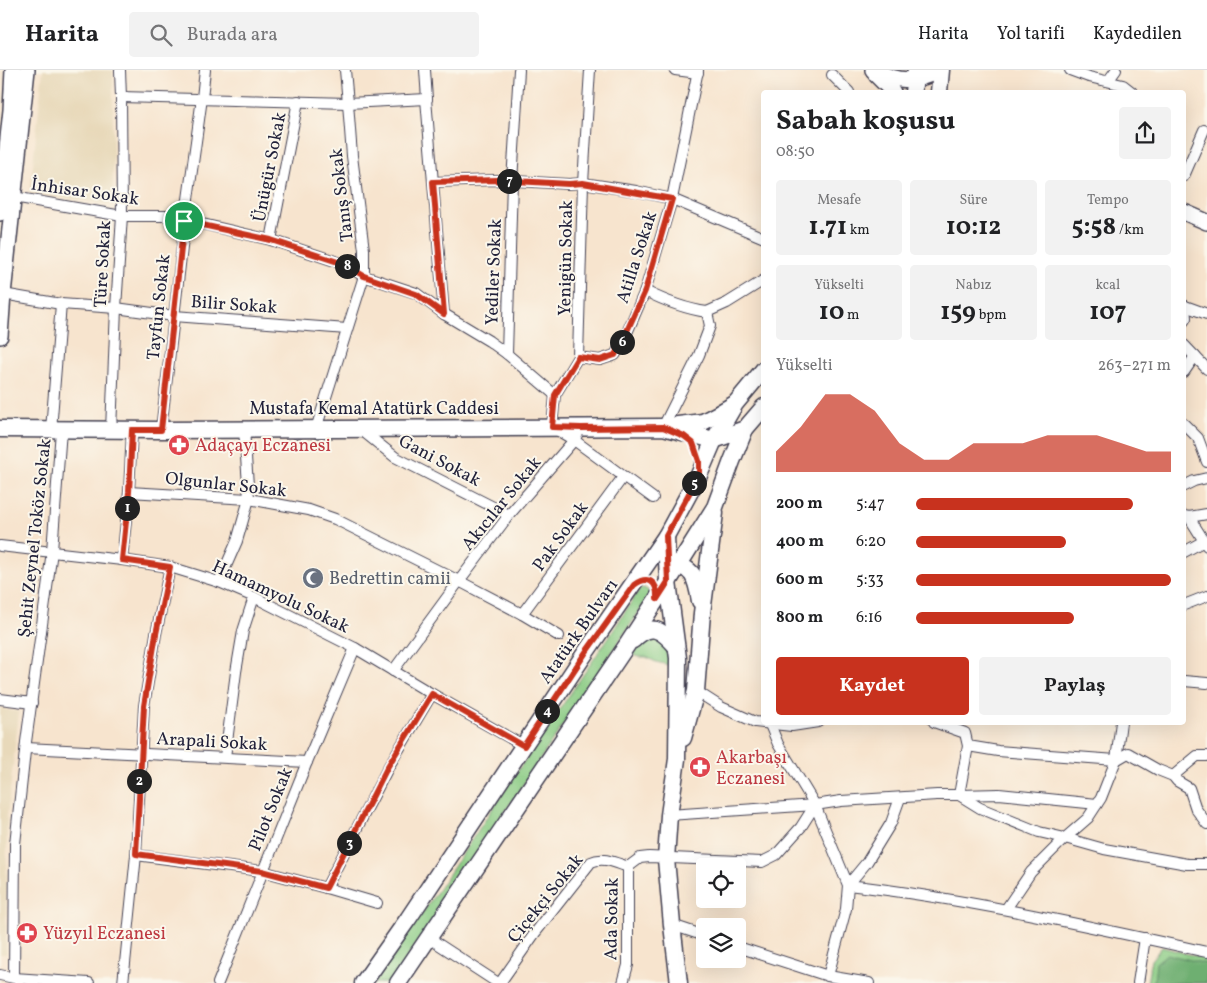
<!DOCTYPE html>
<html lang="tr">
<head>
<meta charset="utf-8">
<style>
  :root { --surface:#fff; --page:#f2f2f2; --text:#202124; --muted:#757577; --line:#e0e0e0; --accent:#c8321e }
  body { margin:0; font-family:Vollkorn,serif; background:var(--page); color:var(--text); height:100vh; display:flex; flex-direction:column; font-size:19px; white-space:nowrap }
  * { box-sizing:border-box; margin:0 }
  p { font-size:16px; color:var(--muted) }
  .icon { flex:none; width:28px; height:28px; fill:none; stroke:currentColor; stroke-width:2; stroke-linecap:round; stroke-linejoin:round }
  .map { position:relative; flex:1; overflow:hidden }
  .details { position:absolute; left:761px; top:20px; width:425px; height:635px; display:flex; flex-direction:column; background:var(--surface); border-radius:5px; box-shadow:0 5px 20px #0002 }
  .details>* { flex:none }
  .buttons { position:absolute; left:696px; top:788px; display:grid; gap:10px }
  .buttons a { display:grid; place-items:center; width:50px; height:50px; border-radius:5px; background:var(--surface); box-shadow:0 5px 20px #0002; font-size:25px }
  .pin { position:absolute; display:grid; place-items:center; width:42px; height:42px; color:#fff; margin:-21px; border:2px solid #fff; border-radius:50%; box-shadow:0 1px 5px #0007 }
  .km { position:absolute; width:25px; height:25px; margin:-12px; border-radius:50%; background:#222; color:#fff; font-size:14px; line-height:25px; text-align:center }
  .round { display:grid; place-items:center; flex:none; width:52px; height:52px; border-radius:5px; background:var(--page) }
  .headline { display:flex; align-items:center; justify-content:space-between; height:85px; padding:0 15px }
  h1 { font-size:28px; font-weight:700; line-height:38px }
  .metrics { display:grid; grid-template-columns:repeat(3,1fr); gap:8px; height:85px; padding:5px 15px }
  .metrics div { display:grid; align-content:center; border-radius:5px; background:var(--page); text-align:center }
  .metrics b { font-size:25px; font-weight:700 }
  .metrics small { font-size:14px; font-weight:400 }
  .metrics p { font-size:14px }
  .chart { height:140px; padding:10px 15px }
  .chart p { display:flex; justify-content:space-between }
  .chart svg { width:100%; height:90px; margin-top:5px; fill:var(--accent); opacity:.7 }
  .cta { display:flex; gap:10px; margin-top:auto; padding:10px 15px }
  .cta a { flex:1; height:58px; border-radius:5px; background:var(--accent); color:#fff; font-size:20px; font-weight:700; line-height:58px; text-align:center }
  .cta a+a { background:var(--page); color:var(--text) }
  ul { padding:0 15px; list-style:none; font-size:16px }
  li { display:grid; grid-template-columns:80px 60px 1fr; align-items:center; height:38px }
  li i { height:12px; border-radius:6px; background:var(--accent) }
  header { display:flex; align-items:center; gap:30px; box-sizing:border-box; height:70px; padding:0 25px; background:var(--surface); border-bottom:1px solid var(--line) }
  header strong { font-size:24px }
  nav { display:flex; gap:28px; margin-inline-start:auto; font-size:18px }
  .search { width:350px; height:45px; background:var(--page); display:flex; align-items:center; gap:12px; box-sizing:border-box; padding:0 18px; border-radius:5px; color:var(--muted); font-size:19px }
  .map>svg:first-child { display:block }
</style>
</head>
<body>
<header>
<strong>Harita</strong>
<div class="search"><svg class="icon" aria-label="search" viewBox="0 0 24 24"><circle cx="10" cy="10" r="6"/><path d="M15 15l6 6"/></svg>Burada ara</div>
<nav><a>Harita</a><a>Yol tarifi</a><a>Kaydedilen</a></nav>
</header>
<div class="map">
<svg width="1207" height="913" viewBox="0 0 1207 913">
  <rect width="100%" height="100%" fill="#fbf7ec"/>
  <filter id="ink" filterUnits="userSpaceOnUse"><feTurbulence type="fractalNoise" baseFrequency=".02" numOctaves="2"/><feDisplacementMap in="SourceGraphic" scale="10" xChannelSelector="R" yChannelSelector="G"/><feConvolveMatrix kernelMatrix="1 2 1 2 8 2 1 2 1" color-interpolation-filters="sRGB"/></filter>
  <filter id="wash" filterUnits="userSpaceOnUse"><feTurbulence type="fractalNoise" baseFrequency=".0096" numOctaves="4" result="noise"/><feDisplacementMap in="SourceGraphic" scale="20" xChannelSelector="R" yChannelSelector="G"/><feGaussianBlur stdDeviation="1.12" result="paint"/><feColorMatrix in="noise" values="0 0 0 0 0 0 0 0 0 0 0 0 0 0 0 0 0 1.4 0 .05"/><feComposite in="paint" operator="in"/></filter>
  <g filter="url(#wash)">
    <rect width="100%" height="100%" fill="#f7e4ce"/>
    <g fill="#e8d9ba">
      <polygon points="43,0 113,0 113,135 30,123"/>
      <polygon points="0,638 19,642 7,747 6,884 0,884"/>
    </g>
    <g fill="#89cb83" stroke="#56765f">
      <polygon points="640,518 644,518 649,521 649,524 647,530 608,588 390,913 374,913 441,816 523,693 613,561"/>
      <polygon points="651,565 665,572 669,595 656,592 646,587 640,587 632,585 646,567"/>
      <polygon points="1162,877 1207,889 1207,913 1147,913 1151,890"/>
    </g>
    <polygon fill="#6eaf71" stroke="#486856" points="1167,884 1207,894 1207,913 1154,913 1156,893"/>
  </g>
  <g filter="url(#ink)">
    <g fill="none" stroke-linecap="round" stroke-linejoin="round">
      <g stroke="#423f51" stroke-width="12">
        <g id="street">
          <polyline points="425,0 427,29 426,29 444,244"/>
          <polyline points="590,0 583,113 578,287 555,325 552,357 574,370 653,428"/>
          <polyline points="675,0 698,3"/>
          <polyline points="1070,0 1089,7 1123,15 1132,22"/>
          <polyline points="832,5 849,22"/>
          <polyline points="1108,11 1116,0"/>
          <polyline points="121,27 348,33 427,29"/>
          <polyline points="1184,106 1204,60"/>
          <polyline points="433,112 497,110 569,114 583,113 636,121 672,129 764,168"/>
          <polyline points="8,126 122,146 168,146 271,170 344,194 364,206 416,223 444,244 489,271 507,284 555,325"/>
          <polyline points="271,170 298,31"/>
          <path d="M645,221c20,10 40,18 62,21"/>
          <polyline points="0,225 3,224 61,234 116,238 174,246 347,259"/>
          <polyline points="1184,235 1185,236 1186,248 1184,251"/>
          <polyline points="1185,236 1207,244"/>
          <polyline points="1184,275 1207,299"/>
          <polyline points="507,284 512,111 519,0"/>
          <polyline points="578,287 600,290 615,285 623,272 645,221 672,129 698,0"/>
          <polyline points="1184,302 1195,286"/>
          <polyline points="1184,354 1198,368 1207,392"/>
          <polyline points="663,357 699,285 710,256 707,242 727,233 764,210"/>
          <polyline points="359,358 395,387 509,445"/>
          <polyline points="316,359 364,206 364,180 352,86 348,33 345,0"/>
          <polyline points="51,360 61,234"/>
          <polyline points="111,360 116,238 122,146 121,27 120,0"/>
          <polyline points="161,360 185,151 202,28 205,0"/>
          <polyline points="1184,416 1194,411 1207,408"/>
          <polyline points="129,422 249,429 309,440 335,449 459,511 522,544 559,566"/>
          <polyline points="1184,446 1189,447 1204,471 1207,472"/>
          <polyline points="1189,447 1207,444"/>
          <polyline points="0,476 122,490 170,497 219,512 254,527 355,578 432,624 524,676"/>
          <polyline points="1184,482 1204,471 1207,476"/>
          <polyline points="122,490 129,422 132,360"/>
          <polyline points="219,512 237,471 249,429 244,359"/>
          <polyline points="1184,535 1207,526"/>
          <polyline points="522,544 623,407"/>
          <polyline points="393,601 459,511 509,445 574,370 577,365"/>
          <polyline points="1184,611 1207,613"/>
          <polyline points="696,621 721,637 755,652 792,656 818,652"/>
          <polyline points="0,629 32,633"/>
          <polyline points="769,652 778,674 815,735 848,815 846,839 828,906"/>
          <polyline points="934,652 965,663 968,676 998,681 1116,690 1128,683 1158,700 1173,706 1177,711 1189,718 1196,739 1207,754"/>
          <polyline points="968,676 959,725 999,724 1097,734"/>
          <polyline points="26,678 307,692"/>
          <polyline points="225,687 236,602 243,561 254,527"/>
          <polyline points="1173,706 1197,686 1207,686"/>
          <path d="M900,728l-9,25 -24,39 -19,23c121,14 240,41 359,67"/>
          <polyline points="669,745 815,735 841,731 937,725 959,725 980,738 1039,762 1065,768 1104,779 1187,794 1207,794"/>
          <polyline points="136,785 262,801 326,818 377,833"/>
          <polyline points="326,818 389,696 432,624"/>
          <polyline points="1006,839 1031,802 1065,768 1088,748 1101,728 1116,690 1121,652"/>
          <polyline points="672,855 705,866"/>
          <polyline points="429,868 498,913"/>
          <polyline points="738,877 828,906 869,913"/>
          <polyline points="0,905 14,908 89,913"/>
          <polyline points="14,908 15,774 26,672 52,481 61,360"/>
          <polyline points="123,913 136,785 144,636 156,564 170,497"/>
          <polyline points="218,913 307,692 355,578"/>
          <path d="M500,913l35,-50 56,-71c12,-6 25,1 37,5"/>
          <polyline points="623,913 628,895 628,797 640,788 649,787 762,792 776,785 801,757 815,735"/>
          <polyline points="1138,913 1145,868"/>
        </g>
      </g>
      <g stroke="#423f51" stroke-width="18">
        <g id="secondary">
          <path d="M873,0c28,13 40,13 68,0"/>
          <polyline points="876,5 893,22"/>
          <polyline points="1184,142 1207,152"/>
          <polyline points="0,143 11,40 13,0"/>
          <polyline points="0,266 3,224 27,0"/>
        </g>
      </g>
      <g stroke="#423f51" stroke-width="19">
        <g id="primary">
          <polyline points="913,22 916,0"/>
          <polyline points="939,22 941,0"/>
          <polyline points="670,356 703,352 718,344 733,335"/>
          <polyline points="0,359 161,360 663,357 714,370 745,359"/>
          <polyline points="666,466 668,512 678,588 677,689 669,745 666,789 672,855 679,913"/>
          <path d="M669,492c25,6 27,15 31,39"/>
          <path d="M633,570c18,-18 28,-11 43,6"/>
          <polyline points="683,668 696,621 702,543 715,443"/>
          <polyline points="363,913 408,849 586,582 666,466 699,405 714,370 735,334 764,299"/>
          <polyline points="398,913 627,575 668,512 715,437 732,391 745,359 764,337"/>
        </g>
      </g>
      <use href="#street" stroke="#fff" stroke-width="10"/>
      <use href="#secondary" stroke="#fff" stroke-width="15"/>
      <use href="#primary" stroke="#fff" stroke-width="16"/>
    </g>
  </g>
  <g fill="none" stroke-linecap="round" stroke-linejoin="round" filter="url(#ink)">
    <g stroke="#fff" stroke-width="10">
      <path id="route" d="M497,110l72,4 14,-1 89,16 -27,92 -23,51 -7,13 -15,5 -22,-3 -23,38 -3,32 29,1 82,-1 21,9 9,7 6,18v14l-33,61 2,46 -11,17c1,-18 -9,-24 -23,-14l-48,67 -62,94 -92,-52 -44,72 -62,122 -64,-17 -126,-17 8,-148 12,-72 14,-67 -48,-7 7,-68 3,-62h29l23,-209 87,19 73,24 20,12 52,18 28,20 -11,-132z"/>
    </g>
    <use href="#route" stroke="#c8321e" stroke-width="6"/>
  </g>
  <defs>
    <g id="pharmacy-disc" transform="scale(1.125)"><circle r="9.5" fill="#e0444e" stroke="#fbf7ec"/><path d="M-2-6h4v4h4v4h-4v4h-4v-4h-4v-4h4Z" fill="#fff"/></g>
    <g id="mosque-disc" transform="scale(1.125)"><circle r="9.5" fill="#6b7280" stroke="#fbf7ec"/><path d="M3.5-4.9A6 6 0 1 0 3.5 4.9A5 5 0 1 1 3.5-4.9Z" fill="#fff"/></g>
  </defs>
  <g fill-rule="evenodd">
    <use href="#pharmacy-disc" x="179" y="375"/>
    <use href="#mosque-disc" x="313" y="508"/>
    <use href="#pharmacy-disc" x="700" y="697"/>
    <use href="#pharmacy-disc" x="27" y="863"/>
  </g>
  <g text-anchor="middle" stroke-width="4" stroke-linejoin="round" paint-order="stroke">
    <g font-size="18" fill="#22223b" stroke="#fbf7ec">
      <text transform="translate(269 97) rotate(-79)" y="6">Ünügür Sokak</text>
      <text transform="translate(85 121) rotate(8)" y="6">İnhisar Sokak</text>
      <text transform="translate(341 125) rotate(-97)" y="6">Tanış Sokak</text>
      <text transform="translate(636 187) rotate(-72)" y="6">Atilla Sokak</text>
      <text transform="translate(565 188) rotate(-89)" y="6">Yenigün Sokak</text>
      <text transform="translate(102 194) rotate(-87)" y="6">Türe Sokak</text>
      <text transform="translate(493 202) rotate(-88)" y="6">Yediler Sokak</text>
      <text transform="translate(234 234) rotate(4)" y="6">Bilir Sokak</text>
      <text transform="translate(158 237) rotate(-84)" y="6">Tayfun Sokak</text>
      <text x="374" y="344">Mustafa Kemal Atatürk Caddesi</text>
      <text transform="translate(440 390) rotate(28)" y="6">Gani Sokak</text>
      <text transform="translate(226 414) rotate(6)" y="6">Olgunlar Sokak</text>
      <text transform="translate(501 433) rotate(-51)" y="6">Akıcılar Sokak</text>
      <text transform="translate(560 466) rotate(-54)" y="6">Pak Sokak</text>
      <text transform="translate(34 468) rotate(-84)" y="6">Şehit Zeynel Toköz Sokak</text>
      <text transform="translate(281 526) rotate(25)" y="6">Hamamyolu Sokak</text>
      <text transform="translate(578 561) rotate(-55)" y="6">Atatürk Bulvarı</text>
      <text transform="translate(212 671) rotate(3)" y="6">Arapali Sokak</text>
      <text transform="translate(270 739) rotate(-68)" y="6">Pilot Sokak</text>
      <text transform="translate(545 828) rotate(-51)" y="6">Çiçekçi Sokak</text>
      <text transform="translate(611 849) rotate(-89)" y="6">Ada Sokak</text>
    </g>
    <g font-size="18" fill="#be3a42" stroke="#fbf7ec" text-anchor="start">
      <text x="195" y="381">Adaçayı Eczanesi</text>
      <text x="716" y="693">Akarbaşı<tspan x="716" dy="21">Eczanesi</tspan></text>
      <text x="43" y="869">Yüzyıl Eczanesi</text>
    </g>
    <g font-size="18" fill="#5b616d" stroke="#fbf7ec" text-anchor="start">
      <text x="329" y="514">Bedrettin camii</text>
    </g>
  </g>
</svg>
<div class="buttons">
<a><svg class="icon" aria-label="locate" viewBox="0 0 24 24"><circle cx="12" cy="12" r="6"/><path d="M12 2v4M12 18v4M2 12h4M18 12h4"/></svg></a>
<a><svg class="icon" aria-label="layers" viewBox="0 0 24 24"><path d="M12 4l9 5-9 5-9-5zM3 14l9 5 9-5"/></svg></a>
</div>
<div class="pin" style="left:184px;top:151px;background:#1e9e55"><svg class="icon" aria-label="arrive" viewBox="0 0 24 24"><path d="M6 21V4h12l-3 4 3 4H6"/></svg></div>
<b class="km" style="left:127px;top:438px">1</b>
<b class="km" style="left:139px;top:711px">2</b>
<b class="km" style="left:349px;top:773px">3</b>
<b class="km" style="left:547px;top:641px">4</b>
<b class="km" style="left:694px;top:413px">5</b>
<b class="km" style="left:622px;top:272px">6</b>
<b class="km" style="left:509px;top:111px">7</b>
<b class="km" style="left:347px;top:196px">8</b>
<section class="details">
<div class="headline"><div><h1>Sabah koşusu</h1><p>08:50</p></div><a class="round"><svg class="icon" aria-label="share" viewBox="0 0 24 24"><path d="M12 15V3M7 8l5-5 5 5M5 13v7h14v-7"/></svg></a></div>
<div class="metrics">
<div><p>Mesafe</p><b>1.71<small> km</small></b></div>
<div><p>Süre</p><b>10:12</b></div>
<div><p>Tempo</p><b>5:58<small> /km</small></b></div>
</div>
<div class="metrics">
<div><p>Yükselti</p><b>10<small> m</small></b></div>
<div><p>Nabız</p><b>159<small> bpm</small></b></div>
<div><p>kcal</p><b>107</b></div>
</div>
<div class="chart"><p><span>Yükselti</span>263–271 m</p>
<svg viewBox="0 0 160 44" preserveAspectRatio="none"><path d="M0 44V34L10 22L20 6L30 6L40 14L50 30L60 38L70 38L80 30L90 30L100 30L110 26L120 26L130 26L140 30L150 34L160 34V44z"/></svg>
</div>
<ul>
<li><b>200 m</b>5:47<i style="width:85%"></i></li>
<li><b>400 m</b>6:20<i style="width:59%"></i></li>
<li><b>600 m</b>5:33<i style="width:100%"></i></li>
<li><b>800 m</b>6:16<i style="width:62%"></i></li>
</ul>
<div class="cta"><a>Kaydet</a><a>Paylaş</a></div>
</section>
</div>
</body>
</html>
